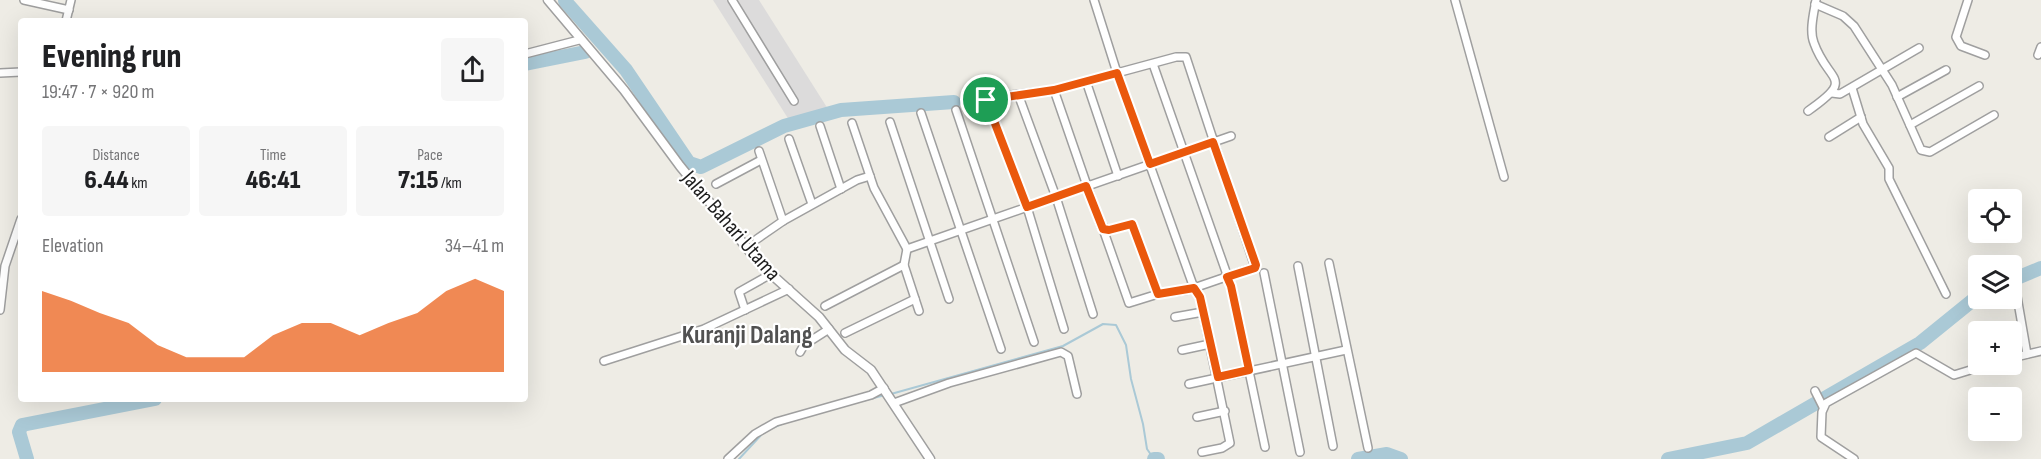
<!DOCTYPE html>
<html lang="en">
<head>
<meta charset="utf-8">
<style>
  :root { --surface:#fff; --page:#f6f6f6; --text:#202124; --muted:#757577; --accent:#ea580c }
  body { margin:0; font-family:"Sofia Sans Condensed",sans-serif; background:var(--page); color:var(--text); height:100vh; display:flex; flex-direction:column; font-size:22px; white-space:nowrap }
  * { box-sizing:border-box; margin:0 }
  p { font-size:20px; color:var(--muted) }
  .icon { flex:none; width:33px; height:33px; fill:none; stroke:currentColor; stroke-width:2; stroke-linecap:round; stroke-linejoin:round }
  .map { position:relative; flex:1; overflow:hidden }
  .side { position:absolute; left:18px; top:18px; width:510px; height:384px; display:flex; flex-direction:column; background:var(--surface); border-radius:6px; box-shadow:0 6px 24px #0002 }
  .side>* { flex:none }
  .controls { position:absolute; left:1968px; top:189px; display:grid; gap:12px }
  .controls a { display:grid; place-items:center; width:54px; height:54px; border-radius:6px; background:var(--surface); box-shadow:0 6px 24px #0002; font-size:30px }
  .pin { position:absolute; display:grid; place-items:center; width:51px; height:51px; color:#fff; margin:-26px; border:3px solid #fff; border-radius:50%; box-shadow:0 2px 6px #0007 }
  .round { display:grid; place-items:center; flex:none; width:63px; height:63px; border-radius:6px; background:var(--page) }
  .overview { display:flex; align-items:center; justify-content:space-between; height:102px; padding:0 24px }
  h1 { font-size:33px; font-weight:800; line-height:45px }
  .figures { display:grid; grid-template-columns:repeat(3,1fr); gap:9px; height:102px; padding:6px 24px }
  .figures div { display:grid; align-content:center; border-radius:6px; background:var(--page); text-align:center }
  .figures b { font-size:26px; font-weight:800 }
  .figures small { font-size:16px; font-weight:400 }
  .figures p { font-size:16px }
  .chart { height:168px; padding:12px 24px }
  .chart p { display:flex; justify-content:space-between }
  .chart svg { width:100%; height:108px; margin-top:6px; fill:var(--accent); opacity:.7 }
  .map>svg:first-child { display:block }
</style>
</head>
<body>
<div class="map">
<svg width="2041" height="459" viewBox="0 0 2041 459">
  <rect width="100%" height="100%" fill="#eeece5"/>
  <polygon fill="#dcdbdb" points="713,0 759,0 828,109 789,120"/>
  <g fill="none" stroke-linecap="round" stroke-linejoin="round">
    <g stroke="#aac9d6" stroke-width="2">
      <polyline points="891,394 1063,346 1103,324 1116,325 1126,345 1131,379 1143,424 1147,449 1154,459"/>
      <polyline points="862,401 885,395"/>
      <polyline points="770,429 784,423"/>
      <polyline points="739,459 763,433"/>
    </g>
    <g stroke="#aac9d6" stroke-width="14">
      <polyline points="565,1 626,70 689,163 701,167 784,126 841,110 954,102"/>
      <polyline points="525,64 585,52"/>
      <polyline points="2012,280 2041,268"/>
      <polyline points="27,459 19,432 22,425 155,399"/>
      <polyline points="1154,459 1158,459"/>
      <polyline points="1358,459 1387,454 1401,459"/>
      <polyline points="1668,459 1747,443 1920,343 1978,296"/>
    </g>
    <g stroke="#9f9f9f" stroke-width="10">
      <g id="minor">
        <polyline points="24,0 69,10"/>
        <polyline points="732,0 794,101"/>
        <polyline points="1094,0 1119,79 1194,288 1200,298 1230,443 1222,448 1202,452"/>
        <polyline points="1455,0 1504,177"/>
        <polyline points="1968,0 1956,37 1961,46 1985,55"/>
        <polyline points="1815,4 1843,16 1854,26 1892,85 1921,150 1930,152 1994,115"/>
        <polyline points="66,21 71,0"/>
        <polyline points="525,54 579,40"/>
        <polyline points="2038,55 2041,47"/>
        <polyline points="1153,64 1231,286 1265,447"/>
        <polyline points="0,73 21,72"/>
        <polyline points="1086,81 1118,176"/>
        <polyline points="1852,88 1863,124 1889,168 1889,179 1946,294"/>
        <polyline points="1054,90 1101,226 1109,230 1132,224 1158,294"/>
        <polyline points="1832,93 1840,94 1919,48"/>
        <polyline points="1018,94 1056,197 1093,314"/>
        <polyline points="1897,97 1946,70"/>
        <polyline points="986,100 1027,207 1064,329"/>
        <polyline points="977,103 1003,96 1054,90 1176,57 1186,57 1255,267 1188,290 1158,294 1129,303 1103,229"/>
        <polyline points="956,110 1034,342"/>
        <path d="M1808,111c49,-34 20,-28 6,-68 -5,-12 0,-31 2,-43"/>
        <polyline points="921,113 1001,349"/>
        <polyline points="890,122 949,299"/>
        <polyline points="852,123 874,188 907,249 1231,136"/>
        <polyline points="1910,125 1979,86"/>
        <polyline points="820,126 841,189"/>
        <polyline points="1829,137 1861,117"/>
        <polyline points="789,139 812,204"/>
        <polyline points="759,151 783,221"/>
        <polyline points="716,184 761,160"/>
        <polyline points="757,239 783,221 857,180 870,176"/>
        <polyline points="907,249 904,265 919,311"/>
        <polyline points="1329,263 1368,448"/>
        <polyline points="1298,266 1333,446"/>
        <polyline points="1264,273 1300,452"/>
        <polyline points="2015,285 2027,354"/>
        <polyline points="825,306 904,265"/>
        <polyline points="0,310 5,266 21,219"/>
        <polyline points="745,310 739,292 771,274"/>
        <polyline points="1175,317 1203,312"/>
        <polyline points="845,333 915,299"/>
        <polyline points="1182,350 1210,344"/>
        <polyline points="800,352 804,345 829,329"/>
        <polyline points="2012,358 2041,351"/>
        <polyline points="604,361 704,329 789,289"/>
        <polyline points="1189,384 1346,350"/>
        <polyline points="1815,391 1823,407"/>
        <polyline points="894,403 949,383 1061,352 1068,356 1077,394"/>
        <polyline points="1197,417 1225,411"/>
        <polyline points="728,459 755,434 776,422 871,395 884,388"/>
        <polyline points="1854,459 1821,437 1822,412 1826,403 1916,353 1954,375 1990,364"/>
      </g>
    </g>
    <g stroke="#9f9f9f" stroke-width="11">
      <polyline id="tertiary" points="548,0 624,90 680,166 760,264 819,317 845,350 871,370 930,459"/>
    </g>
    <use href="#minor" stroke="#fff" stroke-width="7"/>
    <use href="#tertiary" stroke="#fff" stroke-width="8"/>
  </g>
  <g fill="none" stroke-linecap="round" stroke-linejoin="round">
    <g stroke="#fff" stroke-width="12">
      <polygon id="route" points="1117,73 1150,164 1213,142 1256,265 1255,268 1227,277 1231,286 1249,370 1218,377 1200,297 1194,288 1158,294 1132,224 1109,230 1103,229 1086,186 1027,207 986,100 1054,90"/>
    </g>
    <use href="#route" stroke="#ea580c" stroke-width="8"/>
  </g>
  <g text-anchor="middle" stroke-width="4.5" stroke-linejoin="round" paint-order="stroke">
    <g font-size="22" fill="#1e1e1e" stroke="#fff">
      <text transform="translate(732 225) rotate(49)" y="8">Jalan Bahari Utama</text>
    </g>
    <g font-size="26" font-weight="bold" fill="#515151" stroke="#fff">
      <text x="747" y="343">Kuranji Dalang</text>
    </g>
  </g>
</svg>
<div class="controls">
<a><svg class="icon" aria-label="locate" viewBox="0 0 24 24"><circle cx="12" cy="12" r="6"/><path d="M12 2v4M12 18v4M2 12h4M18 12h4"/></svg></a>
<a><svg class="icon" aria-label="layers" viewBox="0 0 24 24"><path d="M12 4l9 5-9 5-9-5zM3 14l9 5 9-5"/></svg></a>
<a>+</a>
<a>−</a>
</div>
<div class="pin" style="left:986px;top:100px;background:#1e9e55"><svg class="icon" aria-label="arrive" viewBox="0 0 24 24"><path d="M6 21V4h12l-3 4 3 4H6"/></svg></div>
<section class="side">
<div class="overview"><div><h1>Evening run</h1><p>19:47 · 7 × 920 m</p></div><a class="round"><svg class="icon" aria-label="share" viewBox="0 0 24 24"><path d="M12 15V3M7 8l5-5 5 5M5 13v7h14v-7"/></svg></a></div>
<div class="figures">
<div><p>Distance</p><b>6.44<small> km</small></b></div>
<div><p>Time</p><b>46:41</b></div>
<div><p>Pace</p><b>7:15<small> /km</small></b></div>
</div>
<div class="chart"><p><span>Elevation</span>34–41 m</p>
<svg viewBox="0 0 160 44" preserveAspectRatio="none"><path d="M0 44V11L10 15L20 20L30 24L40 33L50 38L60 38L70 38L80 29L90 24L100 24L110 29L120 24L130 20L140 11L150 6L160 11V44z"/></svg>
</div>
</section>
</div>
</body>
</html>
